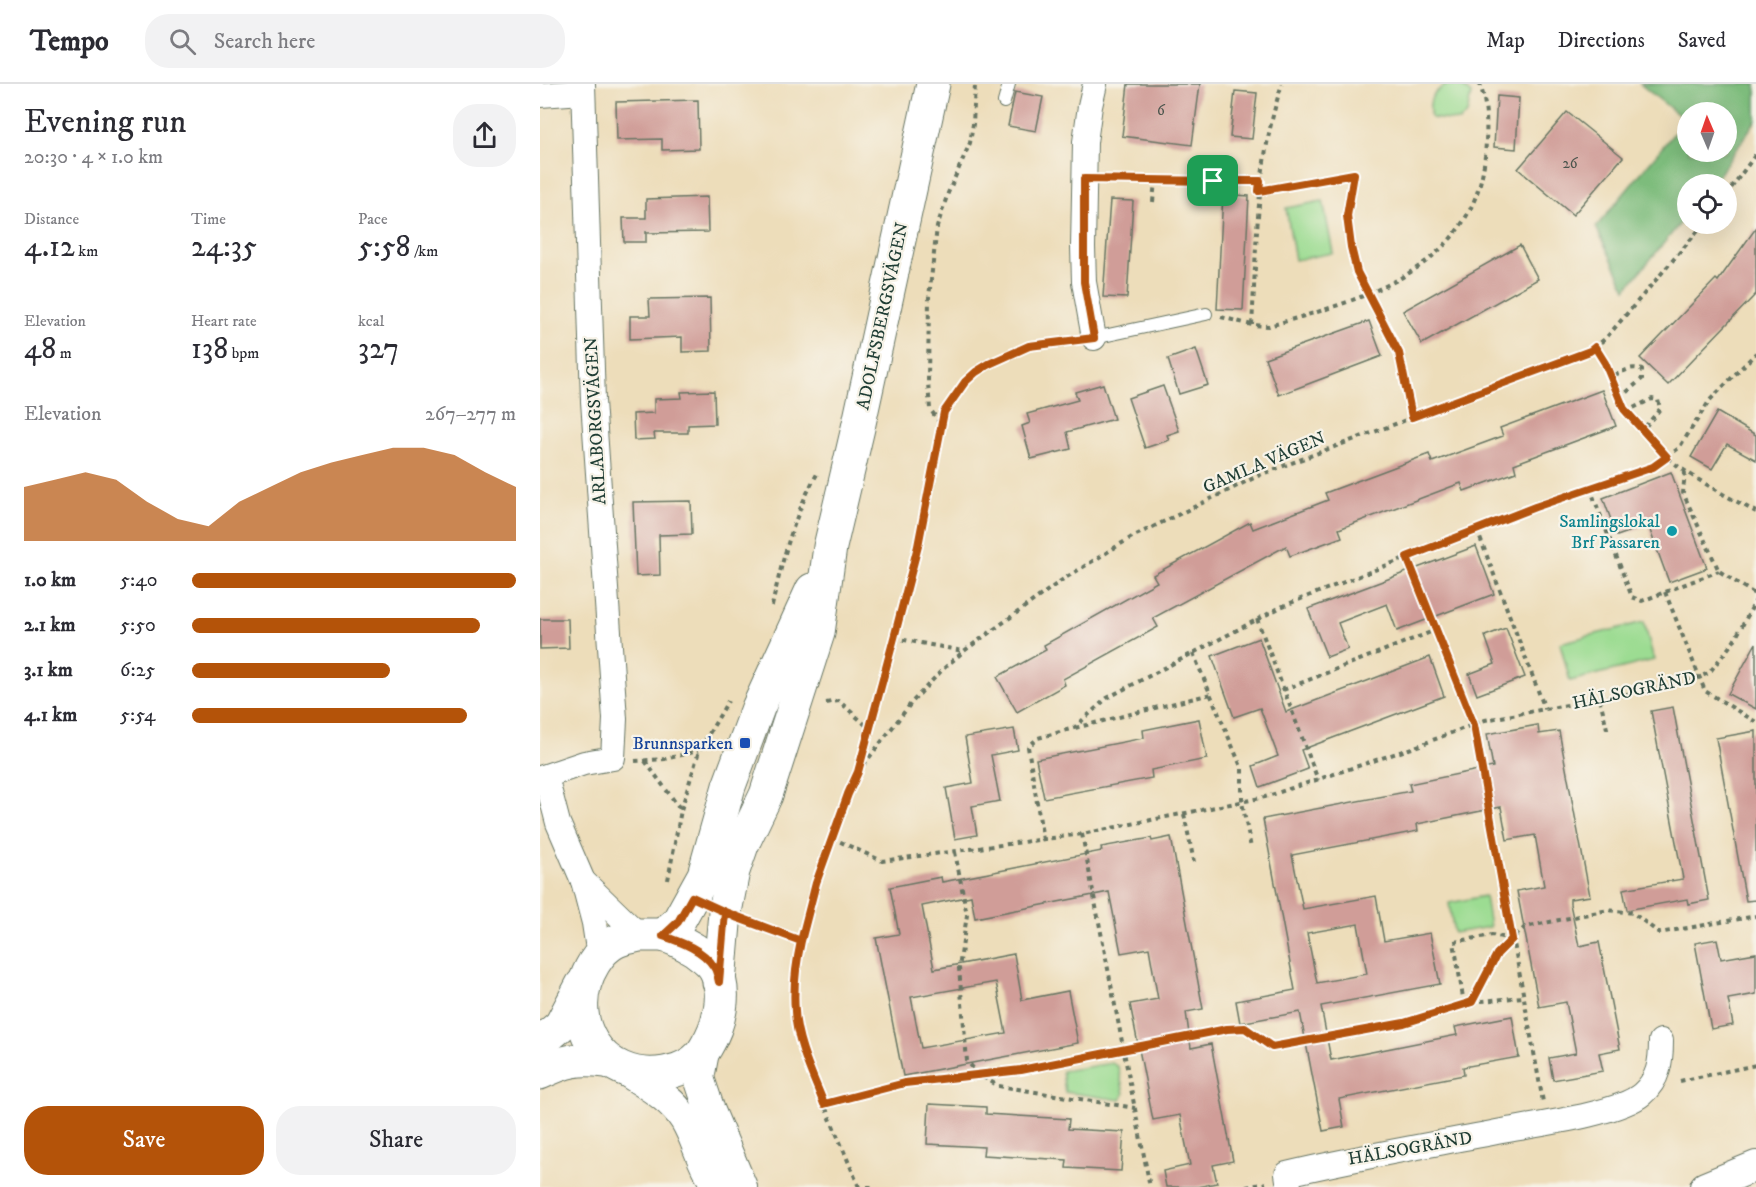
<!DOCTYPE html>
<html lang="en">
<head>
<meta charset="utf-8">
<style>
  :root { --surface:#fff; --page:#f2f2f3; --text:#2b2b33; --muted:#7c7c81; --line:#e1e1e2; --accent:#b45309 }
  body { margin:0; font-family:"IM FELL DW Pica",serif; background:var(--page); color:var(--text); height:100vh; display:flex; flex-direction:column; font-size:22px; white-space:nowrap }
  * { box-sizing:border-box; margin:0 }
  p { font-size:20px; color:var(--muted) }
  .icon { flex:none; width:33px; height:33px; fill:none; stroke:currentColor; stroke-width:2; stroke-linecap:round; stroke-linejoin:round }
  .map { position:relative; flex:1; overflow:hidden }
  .details { display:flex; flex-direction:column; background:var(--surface); width:540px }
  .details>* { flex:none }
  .needle { width:39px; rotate:358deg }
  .tools { position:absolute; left:1137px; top:18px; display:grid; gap:12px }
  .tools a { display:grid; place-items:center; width:60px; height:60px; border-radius:50%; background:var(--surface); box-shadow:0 6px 24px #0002; font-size:30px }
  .pin { position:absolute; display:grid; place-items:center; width:51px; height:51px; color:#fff; margin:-26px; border-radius:12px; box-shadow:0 3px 9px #0006 }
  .round { display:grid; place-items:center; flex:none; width:63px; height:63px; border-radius:24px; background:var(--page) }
  .overview { display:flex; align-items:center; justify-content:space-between; height:102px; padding:0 24px }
  h1 { font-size:33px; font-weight:600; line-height:45px }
  .stats { display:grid; grid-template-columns:repeat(3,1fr); gap:9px; height:102px; padding:6px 24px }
  .stats div { display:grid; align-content:center }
  .stats b { font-size:30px; font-weight:600 }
  .stats small { font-size:16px; font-weight:400 }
  .stats p { font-size:16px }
  .chart { height:168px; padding:12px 24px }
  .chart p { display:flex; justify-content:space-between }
  .chart svg { width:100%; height:108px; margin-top:6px; fill:var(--accent); opacity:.7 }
  .cta { display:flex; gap:12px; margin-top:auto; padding:12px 24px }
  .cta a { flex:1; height:69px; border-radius:24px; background:var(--accent); color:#fff; font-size:24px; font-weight:600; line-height:69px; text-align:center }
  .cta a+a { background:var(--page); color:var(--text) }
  ul { padding:0 24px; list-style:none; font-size:20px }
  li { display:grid; grid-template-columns:96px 72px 1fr; align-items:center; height:45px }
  li i { height:15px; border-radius:8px; background:var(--accent) }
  header { display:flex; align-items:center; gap:36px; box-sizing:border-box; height:84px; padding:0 30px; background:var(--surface); border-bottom:2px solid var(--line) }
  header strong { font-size:28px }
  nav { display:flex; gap:33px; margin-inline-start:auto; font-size:21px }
  .search { width:420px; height:54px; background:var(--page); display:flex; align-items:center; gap:15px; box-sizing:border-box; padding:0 21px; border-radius:24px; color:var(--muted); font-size:22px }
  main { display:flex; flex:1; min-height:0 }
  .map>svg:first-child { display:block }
</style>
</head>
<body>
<header>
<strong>Tempo</strong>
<div class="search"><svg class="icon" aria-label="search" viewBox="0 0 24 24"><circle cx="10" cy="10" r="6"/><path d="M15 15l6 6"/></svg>Search here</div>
<nav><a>Map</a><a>Directions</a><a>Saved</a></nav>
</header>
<main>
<section class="details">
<div class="overview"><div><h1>Evening run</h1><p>20:30 · 4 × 1.0 km</p></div><a class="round"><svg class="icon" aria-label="share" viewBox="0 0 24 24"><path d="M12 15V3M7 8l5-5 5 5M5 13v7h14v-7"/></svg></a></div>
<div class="stats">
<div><p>Distance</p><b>4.12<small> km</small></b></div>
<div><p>Time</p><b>24:35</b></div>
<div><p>Pace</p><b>5:58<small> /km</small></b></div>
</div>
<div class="stats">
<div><p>Elevation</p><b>48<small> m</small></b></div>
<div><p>Heart rate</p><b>138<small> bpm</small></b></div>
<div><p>kcal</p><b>327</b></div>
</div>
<div class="chart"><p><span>Elevation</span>267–277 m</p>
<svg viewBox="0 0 160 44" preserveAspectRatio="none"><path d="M0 44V22L10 19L20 16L30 19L40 28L50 35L60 38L70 28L80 22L90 16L100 12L110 9L120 6L130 6L140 9L150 16L160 22V44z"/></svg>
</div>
<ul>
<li><b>1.0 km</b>5:40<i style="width:100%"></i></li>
<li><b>2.1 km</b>5:50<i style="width:89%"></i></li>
<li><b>3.1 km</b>6:25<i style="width:61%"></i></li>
<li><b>4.1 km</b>5:54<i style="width:85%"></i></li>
</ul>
<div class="cta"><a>Save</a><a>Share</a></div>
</section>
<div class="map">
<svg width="1216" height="1103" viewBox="0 0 1216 1103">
  <rect width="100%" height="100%" fill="#f7f3e8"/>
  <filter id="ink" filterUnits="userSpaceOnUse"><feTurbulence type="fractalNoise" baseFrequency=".0167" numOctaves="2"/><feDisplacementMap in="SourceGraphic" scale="12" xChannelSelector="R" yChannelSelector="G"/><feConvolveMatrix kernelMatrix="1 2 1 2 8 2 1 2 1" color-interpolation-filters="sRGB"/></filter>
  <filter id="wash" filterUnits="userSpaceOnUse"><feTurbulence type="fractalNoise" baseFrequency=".008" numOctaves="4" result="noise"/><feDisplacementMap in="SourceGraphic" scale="24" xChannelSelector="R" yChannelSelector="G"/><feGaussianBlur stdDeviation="1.35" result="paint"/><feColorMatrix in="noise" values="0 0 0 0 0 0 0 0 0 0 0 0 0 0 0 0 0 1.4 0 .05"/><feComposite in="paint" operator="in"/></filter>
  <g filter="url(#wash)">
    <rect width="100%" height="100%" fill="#edddba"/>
    <g fill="#9cdc92" stroke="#5e8c63" stroke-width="1.5">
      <path d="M908,0l13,1 10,9 -4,20 -8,7 -28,-3c-4,-19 1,-25 17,-34z"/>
      <polygon points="783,117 793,169 755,176 746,124"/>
      <polygon points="1104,538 1114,576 1030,597 1020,559"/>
      <polygon points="945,812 950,843 914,849 909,819"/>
      <polygon points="572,979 578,983 584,1010 581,1016 525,1008 522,987"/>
    </g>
    <path fill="#7dbc7c" stroke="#4e7c58" stroke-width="1.5" fill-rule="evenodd" d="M1100,0h116v36l-43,64h-25l-1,31 -61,74 -30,-62 89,-107zM1148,28h38v40h-38z"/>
    <g id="blocks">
      <g fill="#d09d98" fill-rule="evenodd">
        <polygon points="588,0 660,0 652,61 582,52"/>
        <polygon points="695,7 717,9 712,55 690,53"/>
        <polygon points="475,8 503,13 496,47 468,42"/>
        <polygon points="957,12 979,14 976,65 954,63"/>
        <polygon points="158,16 159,65 122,66 122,55 77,56 76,18"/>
        <polygon points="1027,28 1083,73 1033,131 978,85"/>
        <polygon points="683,110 709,112 703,226 677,225"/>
        <polygon points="167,113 168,148 106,149 106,147 106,158 84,158 83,134 106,134 106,115"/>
        <polygon points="570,116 593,117 587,214 563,213"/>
        <polygon points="1216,144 1216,210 1128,301 1100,274 1176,195 1178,197"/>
        <polygon points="980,161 998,195 882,260 863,227"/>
        <polygon points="170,214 171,267 142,268 142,253 90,255 90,232 110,232 109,215"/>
        <polygon points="829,237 842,272 739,311 725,274"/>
        <polygon points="656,265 668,301 639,310 628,275"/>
        <polygon points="563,300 574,335 527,348 531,365 491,375 482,342 490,339 487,330 538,316 535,308"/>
        <polygon points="623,302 639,347 627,351 629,356 605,364 588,314"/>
        <polygon points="1062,306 1076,342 974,380 976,388 924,407 921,399 799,445 802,453 750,472 746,462 613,534 618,543 523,595 525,601 477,628 457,593 506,566 504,561 617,498 613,491 710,438 713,445 788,416 785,409 889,370 892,378 963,352 960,344"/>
        <polygon points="174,307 175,340 148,341 148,349 114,349 115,355 94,356 93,330 114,329 114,315 142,314 141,308"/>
        <polygon points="1177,328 1216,351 1216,376 1187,360 1172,385 1151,373"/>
        <polygon points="1131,388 1167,484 1129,498 1108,441 1077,452 1063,414"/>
        <polygon points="151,417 152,450 119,451 120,491 96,492 93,418"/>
        <polygon points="936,462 954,510 857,547 847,520 798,539 808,565 787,573 768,525"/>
        <polygon points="0,535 28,535 29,564 0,565"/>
        <polygon points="966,544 985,593 937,611 929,590 955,580 945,552"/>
        <polygon points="719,554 746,628 890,573 904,612 761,666 768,685 720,703 713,682 738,672 720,624 694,633 672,572"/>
        <polygon points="1216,559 1216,625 1188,610"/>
        <polygon points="1133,623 1169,816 1148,820 1147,815 1087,826 1083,805 1143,795 1111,627"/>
        <polygon points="659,635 667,675 611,686 612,694 504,714 496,675 604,654 603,646"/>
        <path d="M998,641l1,9 20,-3 31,165 -20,3v5l9,42 20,-4 21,107 -21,4 4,18 -50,9 -4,-22 27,-5 -10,-51 -27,5 -22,-116 27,-5 -9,-51 -28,5 -6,-33 -84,17 1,7 -126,24 11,54 73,-13 8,45 46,-8 10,51 -119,22 10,54 126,-25 -2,-8 57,-11 7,41 -56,10 1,8 -125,24 5,28 -21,4 -23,-119 -60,11 -4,-22 59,-11 -32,-171 148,-28 -2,-7 84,-17 -6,-33zM818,840l9,50 -50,9 -10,-50z"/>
        <polygon points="474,645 478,666 451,671 460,717 432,722 437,751 415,755 406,704 433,699 425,653"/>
        <polygon points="1216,647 1216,816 1206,817 1176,654"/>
        <path d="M631,753l32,172 -17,3 5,36 20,-4 22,117 -20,4 4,18 -20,4h-31l-3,-16 27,-6 -10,-50 -27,5 -23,-116 28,-5 -9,-51 -28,5 -12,-61 -134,26 -4,-22 -49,10 12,63 80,-15 8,46 46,-9 10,52 -175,33 -27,-138 23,-4 -9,-47 51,-10 1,5 160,-31 -1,-4 50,-9 1,3zM456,898l10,51 -85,15 -10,-51z"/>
        <polygon points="1177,855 1181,875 1216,869 1216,910 1188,915 1193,941 1171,945 1155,859"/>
        <polygon points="389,1020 446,1023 446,1030 529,1035 528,1045 584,1048 581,1087 526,1084 527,1076 443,1071 444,1063 387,1060"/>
      </g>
    </g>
  </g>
  <g filter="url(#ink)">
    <use href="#blocks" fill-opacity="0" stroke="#677563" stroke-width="1.5"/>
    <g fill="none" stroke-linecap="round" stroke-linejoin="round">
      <g stroke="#677563" stroke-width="14">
        <g id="service">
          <polyline points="464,18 469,0"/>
          <polyline points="554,254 666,230"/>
        </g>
      </g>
      <g stroke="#677563" stroke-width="26">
        <g id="minor">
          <polyline points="0,11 43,8"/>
          <polyline points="554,254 544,198 543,163 545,58 550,22 555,0"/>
          <polyline points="6,693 18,739 43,797 54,839 59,872"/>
          <polyline points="0,694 44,679 73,674 75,635 53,317 43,0"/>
          <polyline points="43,797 99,851"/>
          <path d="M749,1103l-2,-13c71,-17 143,-29 215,-43 32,-6 117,-17 140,-37 17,-15 19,-32 19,-53"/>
        </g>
      </g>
      <g stroke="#677563" stroke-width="32">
        <g id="tertiary">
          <polyline points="164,968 159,994 170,1027 202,1103"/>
          <path d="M83,985c22,15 48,28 62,51 13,21 17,50 35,67"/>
          <polyline points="1165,1103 1216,1082"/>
        </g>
      </g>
      <g stroke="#677563" stroke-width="35">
        <g id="secondary">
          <path d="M99,851c7,0 15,0 23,0 11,2 23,9 33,15 6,5 16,11 20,19 13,23 4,57 -9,78 -8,15 -25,23 -41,26 -65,11 -105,-55 -71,-110 5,-8 14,-18 23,-22 6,-3 15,-4 22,-6z"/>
          <polyline points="123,851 138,838 164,791 189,702 218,624 272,506"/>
          <polyline points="179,898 185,828 193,787 202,761 226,711 278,549 290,463 318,344 393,0"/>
          <polyline points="0,959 21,941 42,901"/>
          <path d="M0,989c27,-13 37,-15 66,-12"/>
        </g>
      </g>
      <g stroke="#677563" stroke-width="4" stroke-dasharray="4.5 4.5" stroke-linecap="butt">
        <polyline points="566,96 720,97"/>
        <polyline points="719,107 814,90 807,132 811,163 817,188 859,269 872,333"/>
        <polyline points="1186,111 1216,70"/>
        <polyline points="672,115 673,97"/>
        <polyline points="613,118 615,96"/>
        <path d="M681,233l31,8 17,1c92,-26 205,-56 216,-170 2,-25 3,-48 -5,-72"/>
        <path d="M712,241c5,-82 4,-162 30,-241"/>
        <path d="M1055,263l15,28c13,0 18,-11 32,-5v9l-20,17 -3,6 5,7 5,1 23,-11 6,1 2,9 -15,18c2,30 86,71 111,85"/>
        <polyline points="1070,291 1079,318"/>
        <polyline points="1084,326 1105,350"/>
        <polyline points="400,339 390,325 388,299 389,213 397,143 408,109 430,59 433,40 435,0"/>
        <polyline points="1145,388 1143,409 1179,487 1216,511"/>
        <polyline points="1050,404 1092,513 1102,517 1179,487"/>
        <polyline points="937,446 1005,625"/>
        <polyline points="867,473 934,641 1003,1018"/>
        <polyline points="1125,508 1165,607 1216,638"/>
        <path d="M232,522c10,-45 22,-92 45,-132"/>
        <polyline points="717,535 778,696"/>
        <polyline points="354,554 423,567"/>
        <polyline points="653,569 702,685 702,718 711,764"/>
        <polyline points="743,606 896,546"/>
        <polyline points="1060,615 1068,649"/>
        <polyline points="286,619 299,617 330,645"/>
        <polyline points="535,644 671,610"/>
        <polyline points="95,677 125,675 158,667"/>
        <polyline points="105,677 141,726"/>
        <polyline points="318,688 372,618 403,585 424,567 522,496 592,453 722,390 1050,267 1066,254 1164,140"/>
        <polyline points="644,730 654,778"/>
        <polyline points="542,750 610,1103"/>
        <polyline points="292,754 342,777 542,750 725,713 872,664 945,636 1137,601 1169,589 1194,557 1216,516"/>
        <polyline points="503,756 488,663 498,654 534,644 567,614 743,522 995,423 1113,383 1139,364 1170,316 1216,269"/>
        <polyline points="415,768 427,831 419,884 427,977 439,991 459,1002 595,1024"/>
        <polyline points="128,796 141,726 159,667 188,617"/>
        <polyline points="210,838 261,857"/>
        <polyline points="932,918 983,913"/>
        <polyline points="924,920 914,858 952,851 972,855"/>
        <polyline points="1140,997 1216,981"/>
        <polyline points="284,1020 365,999 481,986 687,945 705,944 732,963 864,939 932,918 957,870 985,843 1068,826 1093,829 1119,849 1216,832"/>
        <polyline points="319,1103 284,1020 264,966 254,928 256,879 267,830 308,709 318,688 378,462 404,328 425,299 436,288 449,280 489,262 533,256"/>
        <polyline points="327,1103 336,1103"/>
        <polyline points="706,1103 726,1099"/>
      </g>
      <use href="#service" stroke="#fff" stroke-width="12"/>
      <use href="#minor" stroke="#fff" stroke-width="24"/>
      <use href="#tertiary" stroke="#fff" stroke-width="30"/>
      <use href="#secondary" stroke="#fff" stroke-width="33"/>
    </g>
  </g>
  <g fill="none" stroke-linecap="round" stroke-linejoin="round" filter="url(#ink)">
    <g stroke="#fff" stroke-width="12">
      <path id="route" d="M673,97l-129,-2v103l10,56 -65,8 -40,18 -13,8 -11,10 -21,30 -26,134 -24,92 -36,134 -10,22 -32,89 -15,58 -76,-29 -6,70c-1,-4 -2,-11 -5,-15 -10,-17 -33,-25 -51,-31l15,-14 14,-25c15,7 31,14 46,21l63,23c-5,23 -8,47 -6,70 1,30 18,65 29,93l81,-21 116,-13 206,-41 18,-1 27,19 132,-24 68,-21 25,-48 15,-15 -38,-214 -67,-168 128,-50 118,-40 14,-10 -43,-48 -19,-46 -10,-16 -5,4 -178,66 -13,-64 -42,-81 -6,-25 -4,-31 7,-42 -95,17 1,-10h-47"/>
    </g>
    <use href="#route" stroke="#b45309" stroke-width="8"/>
  </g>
  <circle fill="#0f9aa8" stroke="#f7f3e8" stroke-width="2" cx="1132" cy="447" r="6"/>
  <rect fill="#1a4fb4" stroke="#f7f3e8" stroke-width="2" x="199" y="653" width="12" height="12" rx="3"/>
  <g text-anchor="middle" stroke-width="4.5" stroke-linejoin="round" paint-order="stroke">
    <g font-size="15" fill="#4b554d">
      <text x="621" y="31">6</text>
      <text x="1030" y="84">26</text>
    </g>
    <g font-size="18" fill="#1f3d34" stroke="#f7f3e8">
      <text transform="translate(342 232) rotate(-78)" y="6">ADOLFSBERGSVÄGEN</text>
      <text transform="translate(55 337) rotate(-93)" y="6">ARLABORGSVÄGEN</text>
      <text transform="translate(724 378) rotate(-23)" y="6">GAMLA VÄGEN</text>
      <text transform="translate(1094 606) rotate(-12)" y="6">HÄLSOGRÄND</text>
      <text transform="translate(870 1064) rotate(-10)" y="6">HÄLSOGRÄND</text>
    </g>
    <g font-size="18" fill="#0d838f" stroke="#f7f3e8" text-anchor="end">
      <text x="1120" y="443">Samlingslokal<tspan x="1120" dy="21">Brf Passaren</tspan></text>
    </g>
    <g font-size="18" fill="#164399" stroke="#f7f3e8" text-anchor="end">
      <text x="193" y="665">Brunnsparken</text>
    </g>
  </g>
</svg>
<div class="tools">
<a><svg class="needle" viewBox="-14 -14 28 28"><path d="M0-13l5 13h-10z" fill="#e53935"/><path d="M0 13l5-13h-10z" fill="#7c7c81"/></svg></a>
<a><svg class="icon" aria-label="locate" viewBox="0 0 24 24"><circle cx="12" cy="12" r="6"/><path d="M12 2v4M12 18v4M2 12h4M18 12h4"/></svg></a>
</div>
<div class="pin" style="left:673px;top:97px;background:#1e9e55"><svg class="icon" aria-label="arrive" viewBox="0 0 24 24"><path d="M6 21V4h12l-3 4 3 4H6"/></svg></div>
</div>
</main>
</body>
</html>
